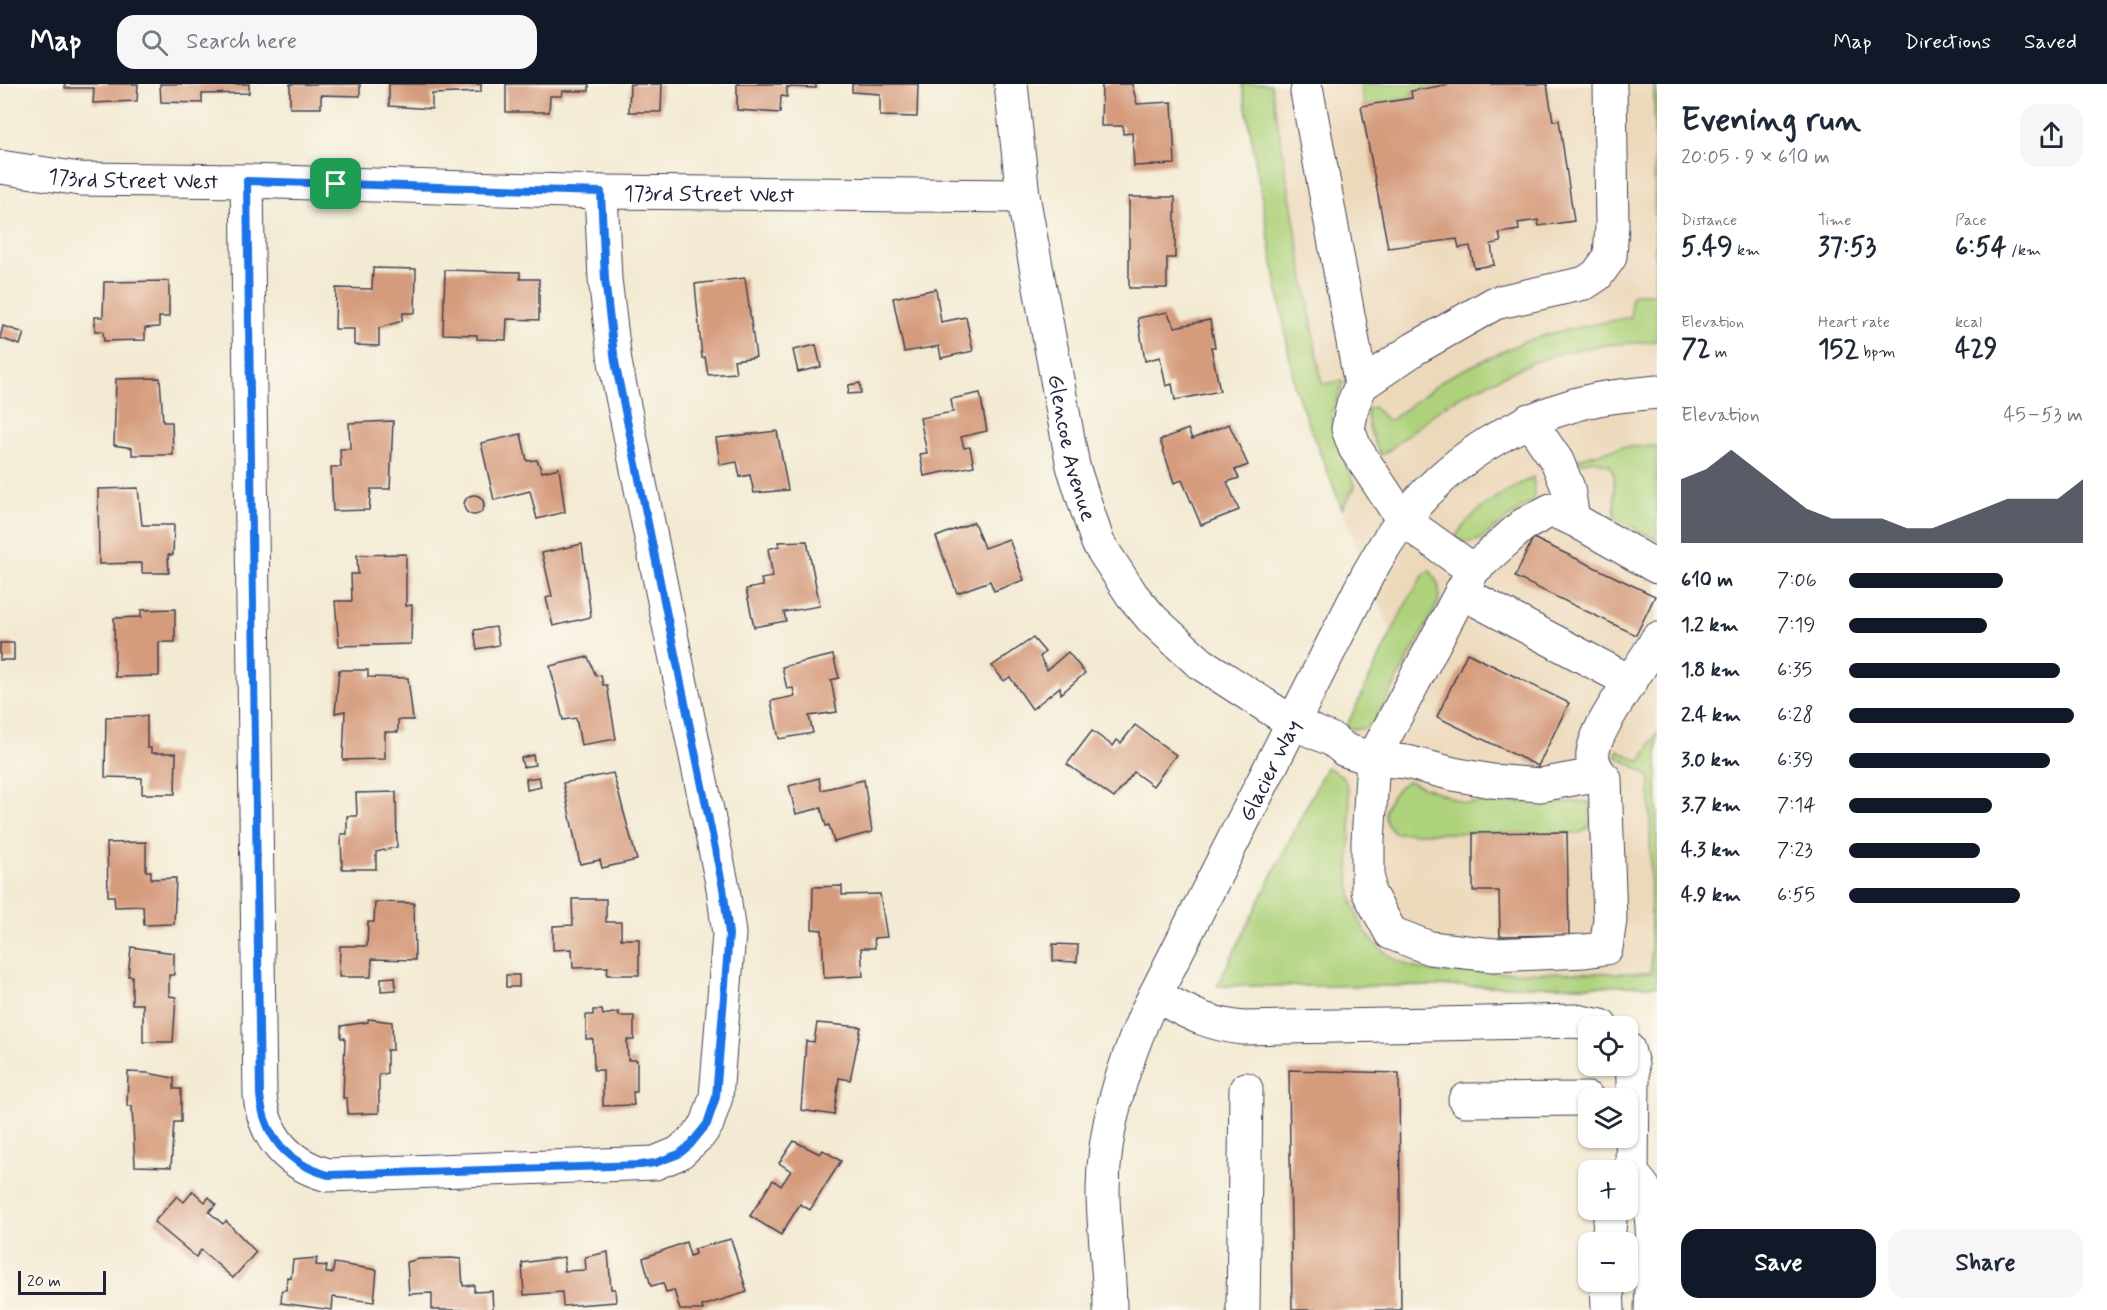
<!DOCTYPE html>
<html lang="en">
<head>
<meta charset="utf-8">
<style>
  :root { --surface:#fff; --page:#f6f6f7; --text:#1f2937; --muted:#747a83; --accent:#111827 }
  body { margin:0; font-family:Mynerve,sans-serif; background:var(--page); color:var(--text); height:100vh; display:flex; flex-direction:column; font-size:22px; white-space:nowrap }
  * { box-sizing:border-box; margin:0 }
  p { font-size:20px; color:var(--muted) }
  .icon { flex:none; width:33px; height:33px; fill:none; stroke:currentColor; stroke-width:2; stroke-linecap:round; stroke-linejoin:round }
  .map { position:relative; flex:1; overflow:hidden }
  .side { display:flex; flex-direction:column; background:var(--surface); width:450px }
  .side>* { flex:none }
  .controls { position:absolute; left:1578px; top:932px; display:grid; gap:12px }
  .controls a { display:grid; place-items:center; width:60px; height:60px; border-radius:12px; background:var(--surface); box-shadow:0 2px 4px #0004; font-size:30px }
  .scale { position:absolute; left:18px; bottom:15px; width:88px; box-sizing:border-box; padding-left:6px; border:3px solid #22223b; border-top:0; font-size:16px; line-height:21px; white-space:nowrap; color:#22223b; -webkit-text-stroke:4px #fbf7ec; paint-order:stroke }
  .pin { position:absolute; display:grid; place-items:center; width:51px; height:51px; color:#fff; margin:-26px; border-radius:12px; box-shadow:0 3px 9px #0006 }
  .round { display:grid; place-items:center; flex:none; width:63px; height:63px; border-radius:18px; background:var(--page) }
  .summary { display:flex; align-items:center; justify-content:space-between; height:102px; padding:0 24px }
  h1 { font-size:33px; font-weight:700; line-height:45px }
  .metrics { display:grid; grid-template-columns:repeat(3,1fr); gap:9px; height:102px; padding:6px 24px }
  .metrics div { display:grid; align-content:center }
  .metrics b { font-size:26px; font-weight:700 }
  .metrics small { font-size:16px; font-weight:400 }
  .metrics p { font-size:16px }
  .chart { height:168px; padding:12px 24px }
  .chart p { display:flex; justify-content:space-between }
  .chart svg { width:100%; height:108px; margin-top:6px; fill:var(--accent); opacity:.7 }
  .action { display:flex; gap:12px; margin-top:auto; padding:12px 24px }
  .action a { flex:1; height:69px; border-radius:18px; background:var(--accent); color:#fff; font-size:24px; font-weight:700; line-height:69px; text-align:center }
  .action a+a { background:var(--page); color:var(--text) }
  ul { padding:0 24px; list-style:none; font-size:20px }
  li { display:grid; grid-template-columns:96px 72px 1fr; align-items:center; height:45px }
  li i { height:15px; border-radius:8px; background:var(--accent) }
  header { display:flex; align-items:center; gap:36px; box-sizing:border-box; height:84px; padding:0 30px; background:var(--accent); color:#fff }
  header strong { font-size:28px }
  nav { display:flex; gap:33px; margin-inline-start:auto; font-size:21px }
  .search { width:420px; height:54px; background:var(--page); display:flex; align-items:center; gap:15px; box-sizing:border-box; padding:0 21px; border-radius:18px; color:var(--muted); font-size:22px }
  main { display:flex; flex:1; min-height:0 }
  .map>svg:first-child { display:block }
</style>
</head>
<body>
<header>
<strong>Map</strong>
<div class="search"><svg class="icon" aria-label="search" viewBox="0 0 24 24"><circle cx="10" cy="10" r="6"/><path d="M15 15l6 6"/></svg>Search here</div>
<nav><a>Map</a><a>Directions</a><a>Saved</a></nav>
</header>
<main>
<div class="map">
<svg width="1657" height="1226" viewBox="0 0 1657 1226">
  <rect width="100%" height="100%" fill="#fbf7ec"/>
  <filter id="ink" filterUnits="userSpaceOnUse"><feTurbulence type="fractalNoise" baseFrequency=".0167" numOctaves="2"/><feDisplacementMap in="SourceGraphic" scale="12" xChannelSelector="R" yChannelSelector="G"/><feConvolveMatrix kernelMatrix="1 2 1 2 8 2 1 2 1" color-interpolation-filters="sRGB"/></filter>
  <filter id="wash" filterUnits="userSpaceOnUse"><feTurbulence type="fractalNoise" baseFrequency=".008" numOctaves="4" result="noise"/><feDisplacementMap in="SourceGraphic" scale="24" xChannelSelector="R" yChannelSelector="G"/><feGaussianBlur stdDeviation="1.35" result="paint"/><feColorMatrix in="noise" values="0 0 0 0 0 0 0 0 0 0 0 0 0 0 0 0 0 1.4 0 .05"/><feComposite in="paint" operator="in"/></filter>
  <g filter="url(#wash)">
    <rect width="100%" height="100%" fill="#f3ead3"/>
    <polygon fill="#ecd8ba" points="1242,0 1657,0 1657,902 1217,902 1392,551 1295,305"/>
    <g fill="#aed27b" stroke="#687a5b" stroke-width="1.5">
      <polygon points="1242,0 1271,0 1322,300 1341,297 1343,299 1332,327 1333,343 1355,403 1342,425 1295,305"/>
      <polygon points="1360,0 1451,0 1411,7 1412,14 1365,22"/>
      <path d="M1654,0h3v257l-53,4 -43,8 -30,10 -60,28 -26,14 -57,46 -7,4c-7,-15 -15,-29 -14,-46l6,-2 16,14 59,-44 75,-35 33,-10 75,-15v-19l3,-4h21z"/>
      <polygon points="1657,362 1657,456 1615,434 1614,391 1609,381 1594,376 1581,379 1578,375 1621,363"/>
      <path d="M1533,393l2,17 -4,7 -52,39c-10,3 -15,3 -24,-2 15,-28 51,-47 78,-61z"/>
      <path d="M1430,487c9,12 11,17 8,32l-63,118c-9,8 -17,10 -29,6l58,-120 20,-33z"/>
      <path d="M1657,648v254h-440l109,-219 17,9c9,19 7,38 7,59 0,17 -2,35 0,52 6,48 37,78 84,85l217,1 -1,-195 -6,-6 -29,-16 3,-6 23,12z"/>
      <path d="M1408,697l57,22 124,-1c7,11 3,26 -9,31h-186c-4,-4 -9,-11 -9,-17 -1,-12 13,-31 23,-35z"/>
    </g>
    <g id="blocks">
      <g fill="#d59b7d">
        <polygon points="65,0 138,0 137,17 93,19 94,4 65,4"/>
        <polygon points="160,0 249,0 249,9 202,10 202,19 161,18"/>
        <polygon points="290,0 360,0 360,12 321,11 321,24 290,24"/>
        <polygon points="389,0 481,0 481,8 432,10 432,25 389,22"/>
        <polygon points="506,0 589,0 589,7 563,7 562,12 550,12 549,28 506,28"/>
        <polygon points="630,0 662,0 661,28 629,28"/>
        <polygon points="737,0 816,0 816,4 787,3 787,13 781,12 780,29 737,26"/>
        <polygon points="852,0 918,0 917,33 880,32 880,10 852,8"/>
        <polygon points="1102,0 1132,0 1137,20 1172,18 1175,80 1134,82 1132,49 1123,50 1123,42 1101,42"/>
        <polygon points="1451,0 1547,0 1553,37 1559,36 1574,137 1539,142 1538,136 1518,139 1519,146 1499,149 1501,158 1491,160 1494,181 1474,184 1470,162 1459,164 1457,155 1388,164 1361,22 1412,14 1411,7"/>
        <polygon points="1129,113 1175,113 1175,174 1167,174 1167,204 1129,204"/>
        <polygon points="373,184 416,185 415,229 403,229 402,237 379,244 379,262 354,261 354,245 335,245 336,204 372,205"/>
        <polygon points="445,186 520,188 520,195 539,195 539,236 507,235 506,256 477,255 477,251 443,250"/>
        <polygon points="745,194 756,273 734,276 736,289 708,291 705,273 702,274 695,200"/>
        <polygon points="169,197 169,233 159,233 159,243 145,244 145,256 104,257 103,247 95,247 95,233 103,233 104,198"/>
        <polygon points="936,205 941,238 966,233 973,267 941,274 939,262 904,268 893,214"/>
        <polygon points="1167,228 1175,243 1210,236 1215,263 1211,263 1220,307 1175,316 1172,300 1166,302 1160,273 1145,277 1138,234"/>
        <polygon points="3,242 24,249 20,261 0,254"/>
        <polygon points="816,261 821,283 798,288 793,266"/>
        <polygon points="160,294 163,338 172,338 173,371 132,371 132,364 114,361 116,295"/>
        <polygon points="860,299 861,309 848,310 849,301"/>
        <polygon points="980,309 987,347 961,353 964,364 970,363 974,382 924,392 920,370 927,369 920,334 953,328 951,315"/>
        <polygon points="393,337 390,405 371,405 369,426 333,427 331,383 341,383 340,365 350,365 349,339"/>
        <polygon points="1229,340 1248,381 1235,386 1239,394 1227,398 1239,426 1201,441 1182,396 1174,399 1160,356 1188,345 1192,355"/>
        <polygon points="777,347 788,406 754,409 750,391 740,393 737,378 720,381 716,354"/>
        <polygon points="521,350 527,377 537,376 542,388 559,384 565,428 537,435 530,407 494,416 481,359"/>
        <polygon points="138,404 142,441 174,441 173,471 168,471 169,489 142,489 142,479 99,480 98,405"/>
        <circle cx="474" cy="421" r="10"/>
        <polygon points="974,438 984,464 1009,455 1024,496 994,507 990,497 957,509 936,453"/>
        <polygon points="1533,454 1655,512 1636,551 1515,493"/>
        <polygon points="807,457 820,522 784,528 786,537 754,543 746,505 763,502 761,495 773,493 768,465 779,462 778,458"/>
        <polygon points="582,460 591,533 553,542 546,514 552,512 542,469"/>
        <polygon points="406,470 406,522 412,521 411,560 339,562 335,517 352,517 351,490 358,490 357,471"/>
        <polygon points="175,525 175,558 159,558 159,592 115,593 114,534 141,533 141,526"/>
        <polygon points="496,543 499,561 477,565 474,546"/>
        <polygon points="1033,554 1045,568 1040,573 1047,586 1068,568 1085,589 1061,610 1060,603 1032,625 1010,593 1004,597 992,582"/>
        <rect x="0" y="559" width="14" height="17"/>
        <polygon points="1467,569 1569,619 1538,682 1437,633"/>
        <polygon points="833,571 839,594 831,596 837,628 809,632 813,649 779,655 771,617 795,612 793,604 787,605 782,583"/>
        <polygon points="588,573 596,592 601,591 603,601 607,601 616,655 581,661 576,634 563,636 550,582"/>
        <polygon points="339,586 368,586 368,593 408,594 413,636 398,636 398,648 385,648 385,675 343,676 345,627 335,629"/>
        <polygon points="147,632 147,664 151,664 151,669 176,669 175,710 142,710 142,694 105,693 106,633"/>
        <polygon points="1135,641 1176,671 1153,702 1134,688 1114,714 1067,680 1092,647 1113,662 1117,656 1121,659"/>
        <polygon points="533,671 535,681 523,683 521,674"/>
        <polygon points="613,689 637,776 602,784 600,776 580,780 563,699"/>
        <polygon points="539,693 541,703 527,706 526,695"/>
        <polygon points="819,694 821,706 864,696 872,748 834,758 829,741 826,742 821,724 796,730 789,702"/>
        <polygon points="396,708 397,763 376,768 376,785 342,785 341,750 347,750 347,732 357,732 356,709"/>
        <polygon points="1567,748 1569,851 1500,852 1499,807 1473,807 1473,749"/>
        <polygon points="146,758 146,787 151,787 151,795 176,794 174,840 144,841 143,822 115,823 114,812 108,812 107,759"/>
        <polygon points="842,802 842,811 880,810 887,853 874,854 875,864 861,864 863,892 824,894 822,846 812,845 813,803"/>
        <polygon points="572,815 606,815 606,838 621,838 621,855 639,855 639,891 607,891 608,883 573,884 572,865 553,866 553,842 573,841"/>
        <polygon points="375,818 414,819 415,876 372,875 371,893 339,893 340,862 367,862 368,838 374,838"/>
        <polygon points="1053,860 1078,861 1077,878 1053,877"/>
        <polygon points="131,863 174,869 174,891 169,891 169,912 176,913 173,958 143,958 143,920 132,920 132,892 128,892"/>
        <rect x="506" y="891" width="13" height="12"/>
        <polygon points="395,893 396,906 381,907 381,894"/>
        <polygon points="593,926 602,926 603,931 619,928 619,932 634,932 634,956 627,956 628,976 637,976 637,1008 633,1008 634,1021 603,1022 603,986 594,986 593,955 586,955 586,931 593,931"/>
        <polygon points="368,935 392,938 393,966 387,966 387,990 379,990 379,1029 348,1030 347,1014 343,1014 345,954 341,954 341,942 368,938"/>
        <polygon points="817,939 861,943 850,996 839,994 834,1031 801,1026 806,957 814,958"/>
        <polygon points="1289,986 1399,989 1401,1226 1292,1226"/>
        <polygon points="128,988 147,989 174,994 174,1005 181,1005 181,1038 174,1038 171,1083 135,1082 132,1022 127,1022"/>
        <polygon points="794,1057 820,1070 823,1066 841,1077 810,1126 800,1120 781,1151 750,1132 773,1096 781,1102 791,1087 779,1079"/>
        <polygon points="193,1107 205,1118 209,1113 216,1120 209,1128 223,1140 226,1137 256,1168 233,1194 201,1166 196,1173 154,1138 177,1112 184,1118"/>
        <polygon points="731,1155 747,1208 702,1222 703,1226 680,1226 674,1206 666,1208 663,1199 651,1202 643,1174 686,1158 690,1172 695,1170 694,1165"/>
        <polygon points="608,1168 611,1205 615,1205 616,1218 563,1222 562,1208 524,1211 522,1179 564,1173 564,1187 586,1186 585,1173"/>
        <polygon points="317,1174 316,1181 327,1182 326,1189 333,1189 334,1179 377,1186 374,1218 333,1213 332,1226 281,1219 282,1206 286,1206 287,1193 291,1194 293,1176"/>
        <polygon points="451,1174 461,1175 463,1202 474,1201 474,1208 492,1207 493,1226 432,1226 432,1209 409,1210 407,1178 419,1175"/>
      </g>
    </g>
  </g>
  <g filter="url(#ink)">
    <use href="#blocks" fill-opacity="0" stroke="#414052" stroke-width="1.5"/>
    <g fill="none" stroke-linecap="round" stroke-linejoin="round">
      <g stroke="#414052" stroke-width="35">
        <g id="minor">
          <path id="s1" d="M1011,0l12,112 50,270 25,77 34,52 21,25 47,43 93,60 40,17 12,10 28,9 34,3 46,12 39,7 48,4 60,-11"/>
          <polyline points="1307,8 1361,301 1414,265 1495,219 1585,199 1597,191 1610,173 1612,141 1610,0"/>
          <path id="s2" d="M0,83l80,12 167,2 354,11 422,4"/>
          <path d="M247,97l13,914c4,42 27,69 68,80l327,-12 24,-10 21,-19 7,-10 9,-27 13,-163 -6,-46 -108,-526 -10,-83 -4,-87"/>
          <polyline points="1361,301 1353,320 1348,345 1355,364 1403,436 1473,486"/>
          <polyline points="1529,336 1557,377 1568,404 1573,435"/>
          <path d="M1657,483l-84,-48 -22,-9 -28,15 -50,45 -100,189 -5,82v50l23,42 39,15 63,7 92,-4 21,-3 4,-28 -5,-141c-5,-4 -10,-12 -12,-19 -5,-27 51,-94 64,-121"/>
          <polyline points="1461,508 1631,598"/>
          <path d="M1155,911c32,17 51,29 88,33l333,-7 25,5"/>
          <polyline points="1628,965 1632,981 1633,996 1632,1090 1628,1095"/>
          <polyline points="1465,1016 1588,1015"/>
          <path d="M1632,1090c4,4 9,9 12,14 13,25 8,93 7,122"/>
          <polyline points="1608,1158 1611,1125"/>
          <polyline points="1607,1197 1608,1226"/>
          <path id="s3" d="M1110,1226c0,-40 -7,-79 -7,-119 0,-63 19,-121 43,-178l222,-439c8,-13 15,-27 24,-39 42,-62 107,-108 179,-129 28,-9 57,-11 86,-14"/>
          <polyline points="1243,1226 1246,1005"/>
        </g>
      </g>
      <use href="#minor" stroke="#fff" stroke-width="33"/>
    </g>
  </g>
  <g fill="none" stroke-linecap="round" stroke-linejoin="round" filter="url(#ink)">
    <g stroke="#fff" stroke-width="12">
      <path id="route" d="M247,97l354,11 4,87 10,83 108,526 6,46 -13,163 -9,27 -17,21 -11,9 -24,9 -14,2 -313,10c-41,-12 -64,-38 -68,-80z"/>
    </g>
    <use href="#route" stroke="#1a73e8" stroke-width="8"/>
  </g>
  <g text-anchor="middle" stroke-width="4.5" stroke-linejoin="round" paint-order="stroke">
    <g font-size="22" fill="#22223b" stroke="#fbf7ec">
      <text dy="8" stroke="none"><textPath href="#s2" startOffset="134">173rd Street West</textPath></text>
      <text dy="8" stroke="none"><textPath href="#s2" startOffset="710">173rd Street West</textPath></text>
      <text dy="8" stroke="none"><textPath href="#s1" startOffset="369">Glencoe Avenue</textPath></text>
      <text dy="8" stroke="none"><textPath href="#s3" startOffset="576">Glacier Way</textPath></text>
    </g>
  </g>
</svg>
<div class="controls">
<a><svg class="icon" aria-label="locate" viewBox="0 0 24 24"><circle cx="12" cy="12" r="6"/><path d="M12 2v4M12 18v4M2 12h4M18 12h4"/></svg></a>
<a><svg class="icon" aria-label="layers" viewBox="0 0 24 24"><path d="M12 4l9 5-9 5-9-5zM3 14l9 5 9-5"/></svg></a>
<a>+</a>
<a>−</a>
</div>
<div class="scale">20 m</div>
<div class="pin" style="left:336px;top:100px;background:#1e9e55"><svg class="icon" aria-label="arrive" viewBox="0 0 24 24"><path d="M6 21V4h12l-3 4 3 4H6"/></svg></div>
</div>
<section class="side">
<div class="summary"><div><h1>Evening run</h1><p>20:05 · 9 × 610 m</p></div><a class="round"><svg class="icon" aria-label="share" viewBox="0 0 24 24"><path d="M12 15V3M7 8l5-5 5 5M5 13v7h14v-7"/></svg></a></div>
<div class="metrics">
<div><p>Distance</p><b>5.49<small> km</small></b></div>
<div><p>Time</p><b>37:53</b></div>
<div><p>Pace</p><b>6:54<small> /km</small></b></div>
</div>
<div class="metrics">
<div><p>Elevation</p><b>72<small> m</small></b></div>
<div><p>Heart rate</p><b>152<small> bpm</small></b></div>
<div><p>kcal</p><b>429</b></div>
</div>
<div class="chart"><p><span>Elevation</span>45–53 m</p>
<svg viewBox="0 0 160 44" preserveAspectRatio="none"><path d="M0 44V18L10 14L20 6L30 14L40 22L50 30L60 34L70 34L80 34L90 38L100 38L110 34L120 30L130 26L140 26L150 26L160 18V44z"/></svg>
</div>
<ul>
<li><b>610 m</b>7:06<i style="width:66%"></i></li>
<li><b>1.2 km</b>7:19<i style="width:59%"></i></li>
<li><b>1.8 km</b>6:35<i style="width:90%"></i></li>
<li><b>2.4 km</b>6:28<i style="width:96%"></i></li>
<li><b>3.0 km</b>6:39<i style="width:86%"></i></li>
<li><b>3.7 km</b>7:14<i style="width:61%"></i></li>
<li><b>4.3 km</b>7:23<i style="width:56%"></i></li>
<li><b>4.9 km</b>6:55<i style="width:73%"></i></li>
</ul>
<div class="action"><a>Save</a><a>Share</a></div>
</section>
</main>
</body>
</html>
